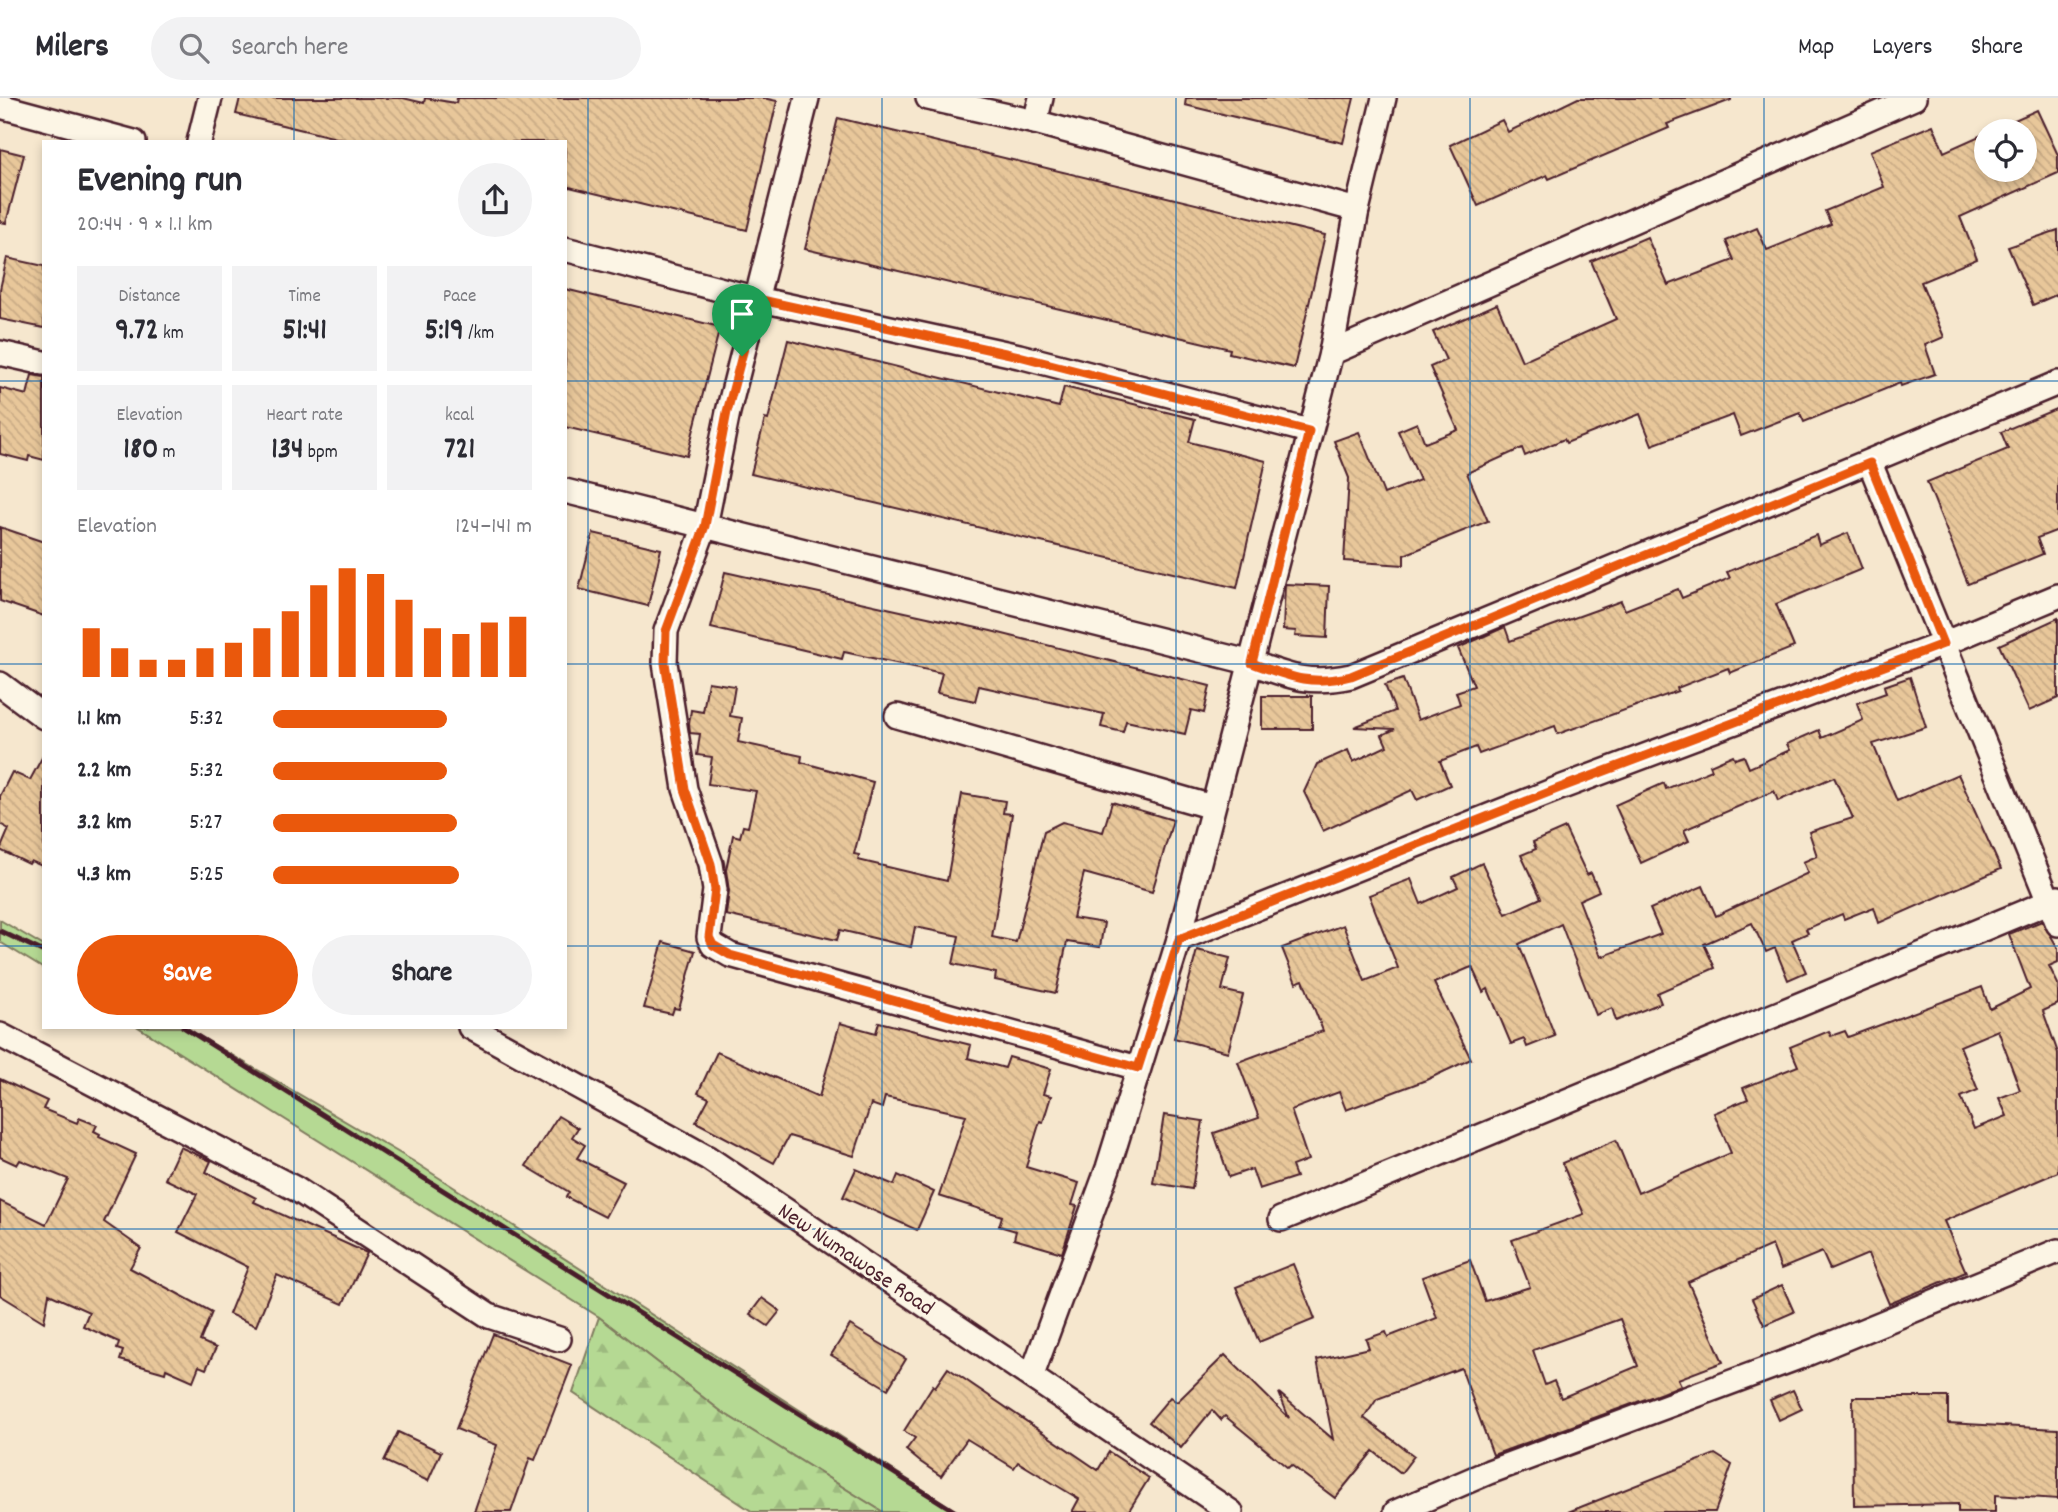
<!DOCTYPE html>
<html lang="en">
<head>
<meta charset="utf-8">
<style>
  :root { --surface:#fff; --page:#f2f2f3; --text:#2b2b33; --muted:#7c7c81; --line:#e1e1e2; --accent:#ea580c }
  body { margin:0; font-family:Dekko,sans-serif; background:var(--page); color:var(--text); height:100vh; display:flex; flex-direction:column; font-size:26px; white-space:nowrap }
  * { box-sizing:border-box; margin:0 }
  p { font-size:23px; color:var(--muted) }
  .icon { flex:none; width:38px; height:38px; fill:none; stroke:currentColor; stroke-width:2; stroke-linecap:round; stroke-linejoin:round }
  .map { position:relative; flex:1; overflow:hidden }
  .details { position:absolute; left:42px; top:42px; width:525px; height:889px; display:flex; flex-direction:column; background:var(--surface); border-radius:0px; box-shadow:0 4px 10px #0003 }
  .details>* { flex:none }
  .buttons { position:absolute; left:1974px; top:21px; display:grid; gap:14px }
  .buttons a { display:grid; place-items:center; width:63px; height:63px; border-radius:50%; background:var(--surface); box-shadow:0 4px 10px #0003; font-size:35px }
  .pin { position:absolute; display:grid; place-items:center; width:60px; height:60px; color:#fff; margin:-72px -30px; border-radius:50% 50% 50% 0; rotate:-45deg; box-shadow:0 0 7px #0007 }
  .pin .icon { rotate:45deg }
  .round { display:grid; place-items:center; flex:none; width:74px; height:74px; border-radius:37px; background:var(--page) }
  .overview { display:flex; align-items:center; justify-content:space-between; height:119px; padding:0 35px }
  h1 { font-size:38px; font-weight:800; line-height:52px }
  .stats { display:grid; grid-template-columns:repeat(3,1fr); gap:10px; height:119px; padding:7px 35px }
  .stats div { display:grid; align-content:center; border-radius:0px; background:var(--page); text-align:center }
  .stats b { font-size:30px; font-weight:800 }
  .stats small { font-size:19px; font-weight:400 }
  .stats p { font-size:19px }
  .chart { height:196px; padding:14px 35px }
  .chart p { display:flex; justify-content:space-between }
  .chart svg { width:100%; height:126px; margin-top:7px; stroke:var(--accent); stroke-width:6 }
  .button { display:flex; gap:14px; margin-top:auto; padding:14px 35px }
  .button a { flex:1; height:80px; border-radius:42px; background:var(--accent); color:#fff; font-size:28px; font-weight:800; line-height:80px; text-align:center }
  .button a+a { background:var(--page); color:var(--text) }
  ul { padding:0 35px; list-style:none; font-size:23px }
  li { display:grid; grid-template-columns:112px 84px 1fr; align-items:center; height:52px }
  li i { height:18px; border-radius:9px; background:var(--accent) }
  header { display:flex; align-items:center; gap:42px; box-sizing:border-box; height:98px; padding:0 35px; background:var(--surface); border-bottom:2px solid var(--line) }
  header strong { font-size:33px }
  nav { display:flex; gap:38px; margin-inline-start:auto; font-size:24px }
  .search { width:490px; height:63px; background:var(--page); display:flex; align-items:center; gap:18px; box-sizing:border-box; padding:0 24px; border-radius:38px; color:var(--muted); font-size:26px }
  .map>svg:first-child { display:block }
</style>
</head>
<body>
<header>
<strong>Milers</strong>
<div class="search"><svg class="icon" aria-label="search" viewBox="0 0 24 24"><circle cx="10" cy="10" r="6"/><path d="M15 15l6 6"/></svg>Search here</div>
<nav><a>Map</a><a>Layers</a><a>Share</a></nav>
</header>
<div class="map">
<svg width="2058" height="1414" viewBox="0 0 2058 1414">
  <defs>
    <pattern id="forest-firs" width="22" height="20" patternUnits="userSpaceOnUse" patternTransform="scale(1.75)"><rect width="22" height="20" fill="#b5d993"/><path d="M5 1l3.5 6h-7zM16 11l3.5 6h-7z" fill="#9dba7f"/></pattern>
    <pattern id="building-back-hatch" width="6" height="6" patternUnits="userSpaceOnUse" patternTransform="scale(1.75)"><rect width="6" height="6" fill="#e8c79a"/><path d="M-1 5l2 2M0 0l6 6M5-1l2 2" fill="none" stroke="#c8aa85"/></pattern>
  </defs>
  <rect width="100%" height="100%" fill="#f6e7ce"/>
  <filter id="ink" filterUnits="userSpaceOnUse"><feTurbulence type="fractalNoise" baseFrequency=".0143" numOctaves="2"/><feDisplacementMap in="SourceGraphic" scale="14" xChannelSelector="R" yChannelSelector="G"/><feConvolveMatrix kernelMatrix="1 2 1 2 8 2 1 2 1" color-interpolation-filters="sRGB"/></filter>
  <g filter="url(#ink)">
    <g fill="#b5d993" stroke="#807c5f" stroke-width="2">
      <polygon points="0,822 44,848 44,871 0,844"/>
      <polygon points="138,929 184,929 413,1063 958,1414 883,1414 722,1314 599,1219"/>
    </g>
    <polygon fill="url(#forest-firs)" stroke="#807c5f" stroke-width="2" points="599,1219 722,1314 883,1414 753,1414 573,1295"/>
    <g fill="url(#building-back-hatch)" stroke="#4a1f2b" stroke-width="2" fill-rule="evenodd">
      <polygon points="240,0 403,0 424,5 425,0 456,5 457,0 763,0 777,3 747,132 565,88 565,44 353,44 236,16"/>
      <polygon points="1186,0 1354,0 1343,45 1185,7"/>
      <polygon points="1578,0 1731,0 1731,2 1667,26 1669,30 1549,81 1547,77 1478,108 1450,47 1502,22 1508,34"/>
      <polygon points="2037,12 2058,57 2058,75 1960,119 1977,161 1921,184 1944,239 1925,247 1935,276 1901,288 1900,285 1804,324 1800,315 1741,338 1733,317 1652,347 1640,316 1566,345 1564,341 1525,358 1522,350 1467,375 1488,423 1404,457 1404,467 1344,463 1349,380 1334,343 1359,334 1384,396 1420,382 1398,333 1417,325 1425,345 1458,332 1430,269 1446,262 1433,234 1497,206 1522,263 1616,221 1591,163 1647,139 1668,187 1734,162 1726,143 1757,130 1767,152 1831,126 1825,113 1884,89 1870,53 1933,27 1944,54 1986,35 1986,72 2025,72 2025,33 1990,33"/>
      <polygon points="838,20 1325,137 1294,270 1229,255 1230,251 805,151"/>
      <polygon points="0,51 24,57 6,125 0,124"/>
      <polygon points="2058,132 2058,196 2033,207 2008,149"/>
      <polygon points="7,160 44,168 44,230 0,221 0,191"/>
      <polygon points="565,191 720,229 687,358 565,329"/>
      <polygon points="788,242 1059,309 1064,289 1195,321 1189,344 1266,363 1237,490 751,376 765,321 768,322"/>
      <polygon points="32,277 44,279 44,362 29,358 28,363 0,356 0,290 27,297"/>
      <polygon points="2058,310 2058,432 2037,440 2043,456 1968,486 1927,384 2008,351 2001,334"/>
      <polygon points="0,429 44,444 44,518 0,503"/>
      <polygon points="593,435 661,451 648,508 579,491"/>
      <polygon points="1848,435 1862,471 1776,506 1794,549 1730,575 1728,570 1677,590 1678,593 1558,636 1555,628 1479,656 1476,649 1440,663 1450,687 1417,702 1412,692 1323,733 1304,694 1317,666 1348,652 1353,664 1387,648 1382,637 1395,631 1354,629 1395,613 1385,587 1403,581 1418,622 1460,606 1456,594 1474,588 1458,550 1487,537 1505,529 1510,543 1621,503 1625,512 1678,491 1682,500 1730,480 1727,474 1816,437 1819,447"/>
      <polygon points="725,474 991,533 1210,588 1204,615 1191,612 1185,636 1126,623 1123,634 1101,629 1104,616 979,588 975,603 937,595 942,575 844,554 842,561 711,530"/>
      <polygon points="1285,486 1329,488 1327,540 1295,538 1296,533 1283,532"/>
      <polygon points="2058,520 2058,600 2029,613 1999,547"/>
      <polygon points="1910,579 1926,629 1873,646 1897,703 1958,676 2001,771 1879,825 1874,809 1844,821 1842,816 1806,831 1808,835 1792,842 1806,874 1788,882 1775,850 1766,854 1752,825 1704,846 1715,870 1657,895 1661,905 1616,923 1612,910 1596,917 1561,826 1519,846 1555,938 1527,949 1524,941 1511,946 1488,891 1483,894 1472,869 1469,870 1434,885 1471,961 1426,982 1346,1012 1339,994 1291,1012 1308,1062 1292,1068 1296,1079 1259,1091 1252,1071 1229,1079 1214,1035 1259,1020 1238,964 1323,933 1303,882 1296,885 1282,850 1343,827 1365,883 1398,870 1369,797 1411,781 1421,806 1458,789 1453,779 1482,765 1506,816 1541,800 1521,757 1536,751 1533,744 1565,730 1587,777 1591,775 1599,793 1579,802 1601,859 1661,836 1650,811 1703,788 1716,818 1808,775 1803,764 1817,758 1809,734 1853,720 1834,679 1778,703 1774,693 1684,732 1689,743 1641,765 1615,707 1664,685 1666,691 1712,672 1710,667 1733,657 1735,661 1744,658 1749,670 1790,652 1787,646 1819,632 1822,640 1863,622 1857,605 1886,595 1884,588"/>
      <polygon points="708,584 735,588 730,618 742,620 738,644 802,658 801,664 873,684 854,756 859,757 858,762 947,783 962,696 1005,703 1003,715 1012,716 992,839 1016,844 1044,733 1062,724 1103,734 1112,704 1173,722 1152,794 1084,775 1073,820 1104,825 1100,849 1067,844 1056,895 995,882 996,875 953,866 959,838 915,829 911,849 840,832 837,842 726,817 729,793 726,772 733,737 740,739 743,728 748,729 756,693 708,686 712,659 697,657 700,636 690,635 689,626 691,612 703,614"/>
      <rect x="1262" y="598" width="50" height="33"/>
      <polygon points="44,656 44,769 31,763 29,766 0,752 9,731 0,726 0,698 12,674 30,682"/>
      <path d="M2042,823l16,27v14l-9,4 9,18v20l-15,7 15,42v119l-114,49 22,51 -77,32 -21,-50 -38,16 -8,-18 -41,17 -9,-24 -84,37 35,80 -45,17 3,6 -19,8 -169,62 -32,-87 -84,31 -13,19 50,38 -13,17 -28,-22 -38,47 -44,-33 -3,3 -63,-52 -4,4 -9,-10 -31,38 -32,-26 21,-25 7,5 48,-47 64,63 -10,-25 54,46 -16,-79 52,-12 -3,-9 20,-7 2,5 49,-19 -15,-41 48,-17 15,41 45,-14 -18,-47 72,-26 -22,-51 54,-23 22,53 93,-40 -17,-40 34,-14 -5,-11 55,-22 -8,-19 39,-16 2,5 14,-5 3,6 134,-50 8,22 40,-20 -21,-55zM1998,932l22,60 -21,8 8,18 -33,13 -13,-32 17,-7 -18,-44zM1620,1221l18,47 -77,32 -7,-17 -9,4 -12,-35z"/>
      <polygon points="663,844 695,853 679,911 674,910 672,916 644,910"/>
      <polygon points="1197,852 1230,860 1222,892 1243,897 1228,954 1174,940"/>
      <polygon points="879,924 971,947 968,960 1005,970 1009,959 1051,971 1043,996 1051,998 1043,1024 1040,1023 1026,1069 1079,1085 1072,1107 1077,1108 1062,1155 1014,1141 1016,1133 999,1128 1002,1118 939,1098 966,1017 885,999 882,1010 871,1006 854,1058 789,1038 774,1065 696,1024 709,1000 698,995 717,954 819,999 840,925 876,935"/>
      <polygon points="0,981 47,1003 43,1011 77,1025 79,1020 97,1027 94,1033 100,1036 99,1039 136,1056 104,1124 141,1150 130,1170 212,1214 200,1243 216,1250 206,1271 199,1268 193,1283 166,1271 165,1275 120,1262 123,1253 117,1251 119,1244 83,1228 89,1214 49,1196 44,1224 0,1197 0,1103 46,1126 68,1081 20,1062 17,1067 0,1059"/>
      <polygon points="1164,1017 1203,1023 1192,1091 1153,1085"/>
      <polygon points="558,1018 578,1030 572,1039 585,1047 577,1060 624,1084 605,1119 566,1099 569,1094 526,1068"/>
      <polygon points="180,1049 211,1063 206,1074 256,1100 254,1104 367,1155 343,1206 277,1177 256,1228 229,1216 248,1169 178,1134 197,1096 165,1081"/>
      <polygon points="856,1071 894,1087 898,1077 934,1094 917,1132 843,1099"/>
      <polygon points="1293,1166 1315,1221 1259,1244 1236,1189"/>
      <polygon points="1782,1187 1794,1214 1764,1227 1752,1201"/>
      <polygon points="762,1200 780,1213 768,1228 750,1216"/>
      <polygon points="850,1227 906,1261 888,1291 831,1257"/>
      <polygon points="493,1236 572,1267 535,1362 530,1360 511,1414 474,1414 497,1347 456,1331"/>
      <polygon points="948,1270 1098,1372 1109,1354 1149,1380 1128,1414 1072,1414 1079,1401 1018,1364 1014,1370 967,1341 941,1378 919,1363 906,1352 915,1340 904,1333 933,1287 935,1289"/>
      <polygon points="1793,1292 1802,1311 1779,1322 1770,1302"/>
      <polygon points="1853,1299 1948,1299 1948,1325 2058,1331 2058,1401 1995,1397 1995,1414 1958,1414 1958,1406 1854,1408"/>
      <polygon points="398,1334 441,1354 428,1383 384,1363"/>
      <polygon points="1715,1356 1732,1367 1715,1414 1568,1414"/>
    </g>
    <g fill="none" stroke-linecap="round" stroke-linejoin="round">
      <g stroke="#4a1f2b" stroke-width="28">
        <g id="street">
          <polyline points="807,0 728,314 705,428 666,533 665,565 685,691 711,766 715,792 709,839 713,847 730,857 1138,970"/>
          <polyline points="928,0 1035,24 1357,112"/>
          <polyline points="0,8 134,44"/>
          <polyline points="1035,24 1041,0"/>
          <polyline points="199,44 210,0"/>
          <polyline points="565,151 757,201 1019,258 1309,333"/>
          <polyline points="0,255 44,265"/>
          <polyline points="1331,255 1914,0"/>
          <polyline points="1870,365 2058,826"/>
          <path d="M565,393l687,172c38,14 58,22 99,13l707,-293"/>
          <polyline points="0,586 44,619"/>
          <polyline points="897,618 1212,709"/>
          <polyline points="1179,841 1557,691 1943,546 2058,498"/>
          <polyline points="470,929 708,1060 1231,1414"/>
          <polyline points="0,937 296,1091 489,1218 559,1241"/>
          <polyline points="1281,1121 2058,800"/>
          <polyline points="1032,1277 1108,1070 1179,841 1331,255 1357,112 1384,0"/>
          <polyline points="1396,1414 1489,1374 1799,1259 2058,1153"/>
        </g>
      </g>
      <use href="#street" stroke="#fcf5e5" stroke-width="23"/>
      <g stroke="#4a1f2b" stroke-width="5">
        <polyline points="0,833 44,854"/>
        <polyline points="183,929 956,1414"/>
      </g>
    </g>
  </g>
  <g fill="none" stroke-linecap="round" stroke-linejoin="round" filter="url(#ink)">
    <g stroke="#fff" stroke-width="14">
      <path id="route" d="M757,201l262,57 290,75 -57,232c38,14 58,23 99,13l519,-213 73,181 -386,145 -378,150 -41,129 -408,-113 -17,-10 -4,-8 6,-47 -4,-26 -26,-75 -20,-126 1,-32 39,-105 22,-114z"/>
    </g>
    <use href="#route" stroke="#ea580c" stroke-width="9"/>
  </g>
  <path fill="none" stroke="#1f6fb2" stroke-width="2" stroke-opacity="0.55" d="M294,0v44M588,0v1414M882,0v1414M1176,0v1414M1470,0v1414M1764,0v1414M0,283h44M565,283h1493M0,566h44M565,566h1493M0,848h44M565,848h1493M294,929v485M0,1131h2058"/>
  <g text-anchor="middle" stroke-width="5" stroke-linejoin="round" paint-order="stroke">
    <g font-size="23" fill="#4a1f2b" stroke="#fcf5e5">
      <text transform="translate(857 1160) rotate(34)" y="8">New Numawose Road</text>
    </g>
  </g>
</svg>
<div class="buttons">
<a><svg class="icon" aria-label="locate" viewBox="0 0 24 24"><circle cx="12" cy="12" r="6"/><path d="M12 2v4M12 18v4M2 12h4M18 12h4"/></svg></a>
</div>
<div class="pin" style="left:742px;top:258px;background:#1e9e55"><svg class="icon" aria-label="arrive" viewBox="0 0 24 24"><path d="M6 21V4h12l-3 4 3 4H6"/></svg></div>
<section class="details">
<div class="overview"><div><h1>Evening run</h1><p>20:44 · 9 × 1.1 km</p></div><a class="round"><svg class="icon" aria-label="share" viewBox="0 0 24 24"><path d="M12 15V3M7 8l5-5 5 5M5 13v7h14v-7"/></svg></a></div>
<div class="stats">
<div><p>Distance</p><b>9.72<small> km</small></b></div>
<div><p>Time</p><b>51:41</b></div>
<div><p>Pace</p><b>5:19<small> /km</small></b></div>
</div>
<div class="stats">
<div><p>Elevation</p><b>180<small> m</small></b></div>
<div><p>Heart rate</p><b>134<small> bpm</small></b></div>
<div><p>kcal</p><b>721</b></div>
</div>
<div class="chart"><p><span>Elevation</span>124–141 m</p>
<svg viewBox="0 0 160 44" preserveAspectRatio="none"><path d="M5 44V27M15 44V34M25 44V38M35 44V38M45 44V34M55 44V32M65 44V27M75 44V21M85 44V12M95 44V6M105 44V8M115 44V17M125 44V27M135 44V29M145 44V25M155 44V23"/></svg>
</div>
<ul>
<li><b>1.1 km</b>5:32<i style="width:67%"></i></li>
<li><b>2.2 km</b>5:32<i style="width:67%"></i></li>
<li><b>3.2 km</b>5:27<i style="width:71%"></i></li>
<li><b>4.3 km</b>5:25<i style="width:72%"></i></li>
</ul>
<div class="button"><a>Save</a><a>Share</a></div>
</section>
</div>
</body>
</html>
